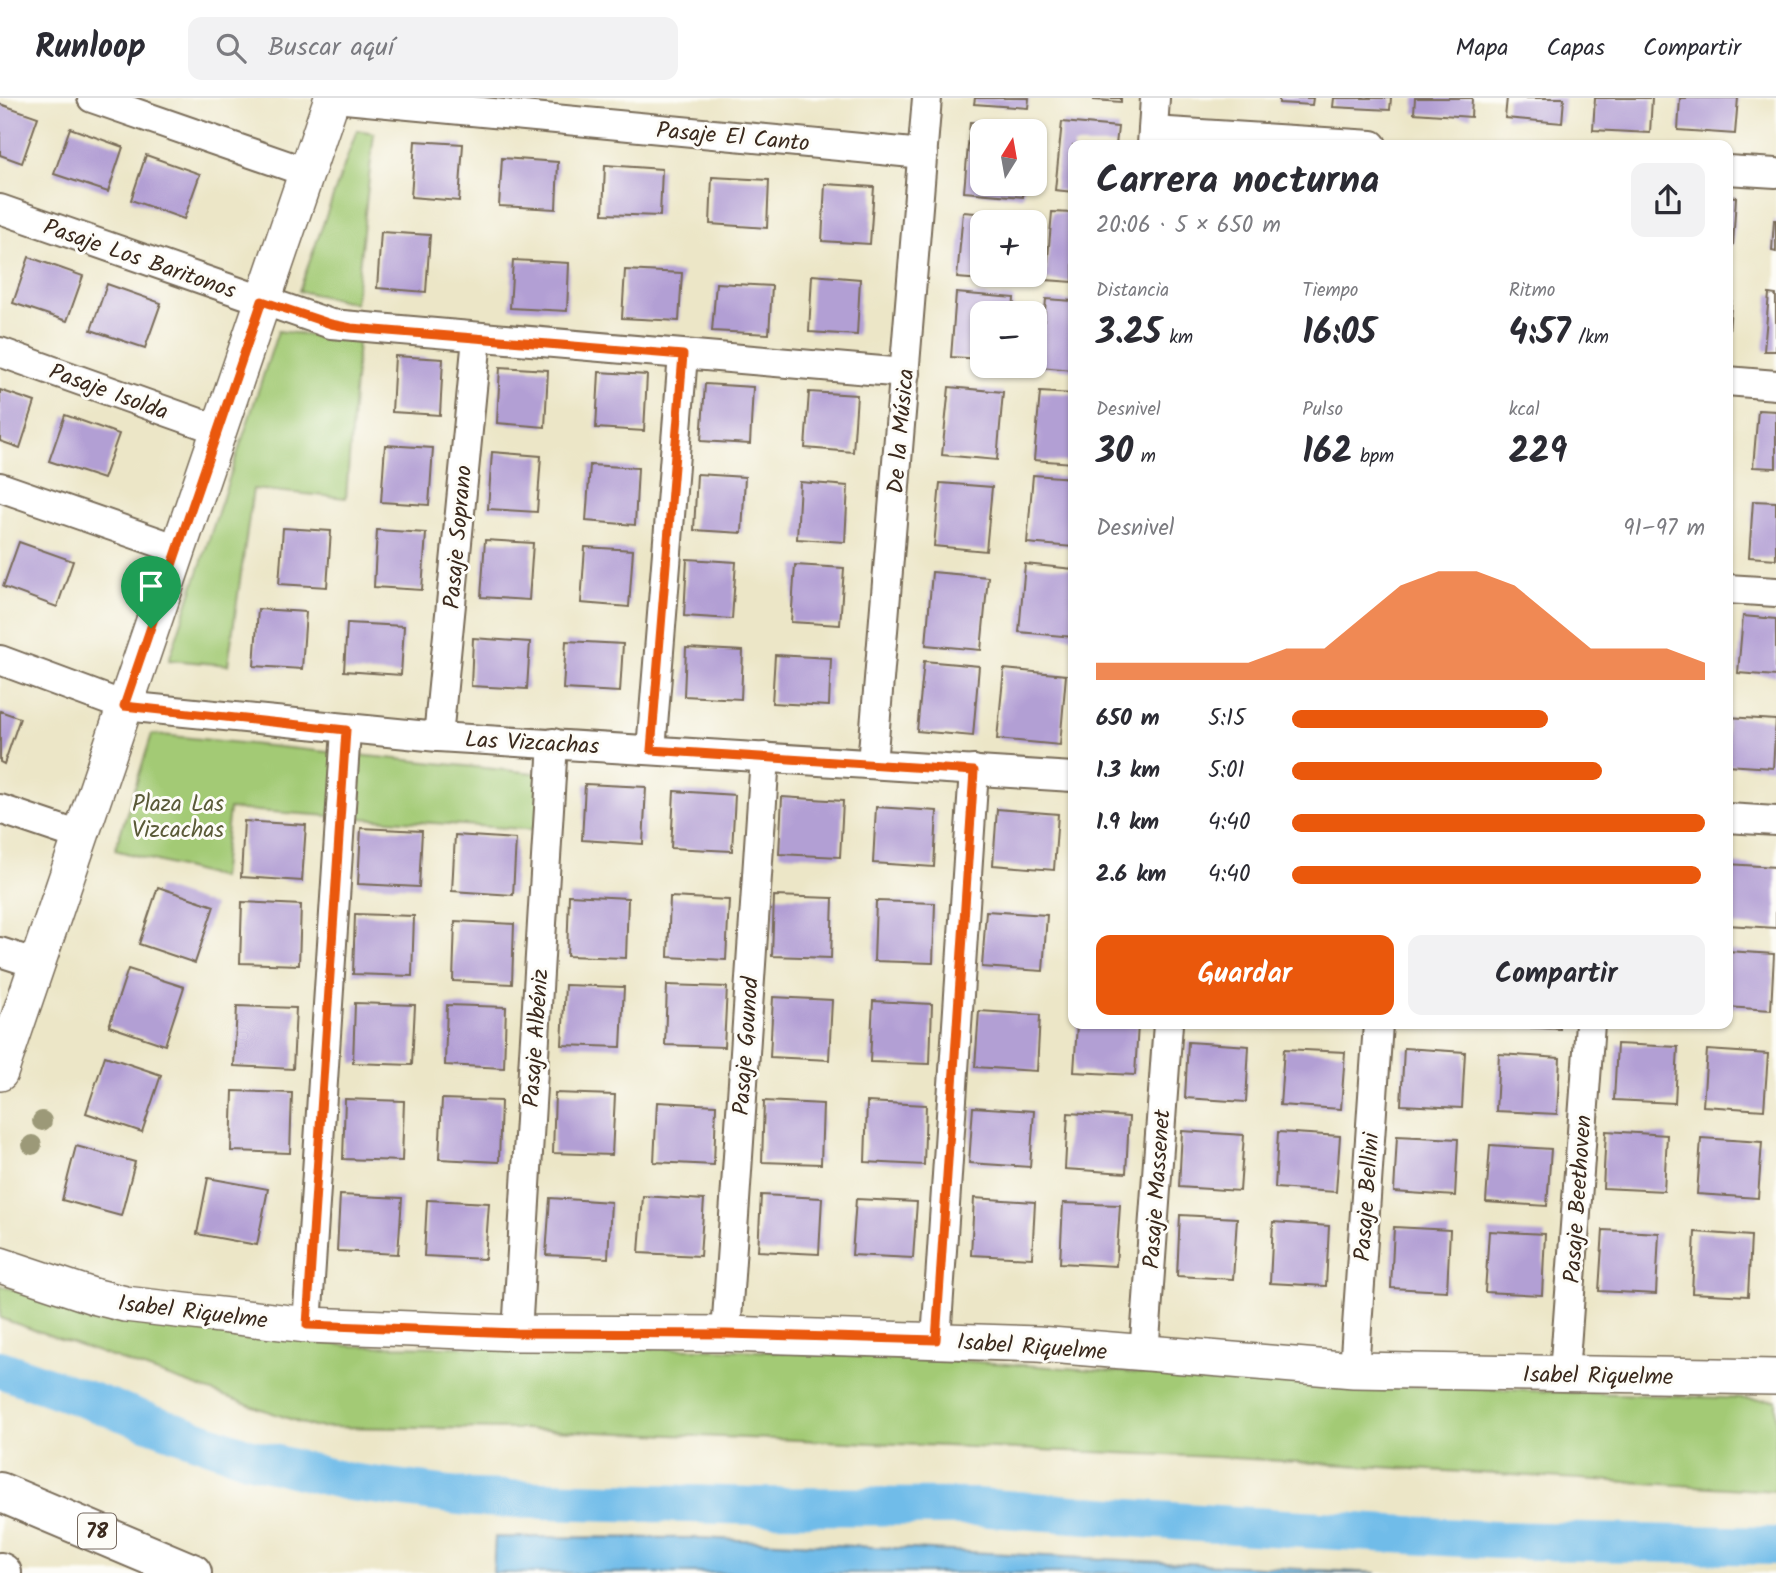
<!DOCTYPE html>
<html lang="es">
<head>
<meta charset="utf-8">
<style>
  :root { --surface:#fff; --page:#f2f2f3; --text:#2b2b33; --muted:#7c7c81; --line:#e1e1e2; --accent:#ea580c }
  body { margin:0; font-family:Kalam,sans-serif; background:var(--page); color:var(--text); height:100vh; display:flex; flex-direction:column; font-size:26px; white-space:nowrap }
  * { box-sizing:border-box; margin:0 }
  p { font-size:23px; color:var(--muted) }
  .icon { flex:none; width:38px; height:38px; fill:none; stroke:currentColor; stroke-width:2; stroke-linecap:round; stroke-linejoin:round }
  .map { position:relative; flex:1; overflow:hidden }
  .details { position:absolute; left:1068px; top:42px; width:665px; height:889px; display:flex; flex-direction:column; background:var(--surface); border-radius:14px; box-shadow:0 2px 5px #0004 }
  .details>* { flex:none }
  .needle { width:46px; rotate:11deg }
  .controls { position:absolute; left:970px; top:21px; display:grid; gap:14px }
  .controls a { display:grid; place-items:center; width:77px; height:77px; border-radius:14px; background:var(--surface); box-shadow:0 2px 5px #0004; font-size:35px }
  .pin { position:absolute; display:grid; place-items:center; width:60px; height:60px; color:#fff; margin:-72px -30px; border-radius:50% 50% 50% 0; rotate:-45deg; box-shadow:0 0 7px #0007 }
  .pin .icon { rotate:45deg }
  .round { display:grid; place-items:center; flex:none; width:74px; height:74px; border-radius:14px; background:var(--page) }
  .summary { display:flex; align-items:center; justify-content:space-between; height:119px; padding:0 28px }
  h1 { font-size:38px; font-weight:700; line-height:52px }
  .stats { display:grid; grid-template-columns:repeat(3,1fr); gap:10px; height:119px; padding:7px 28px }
  .stats div { display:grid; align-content:center }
  .stats b { font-size:35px; font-weight:700 }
  .stats small { font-size:19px; font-weight:400 }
  .stats p { font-size:19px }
  .chart { height:196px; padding:14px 28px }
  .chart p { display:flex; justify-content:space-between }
  .chart svg { width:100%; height:126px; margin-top:7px; fill:var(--accent); opacity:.7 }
  .primary-button { display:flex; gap:14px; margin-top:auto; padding:14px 28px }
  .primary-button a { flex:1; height:80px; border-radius:14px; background:var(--accent); color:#fff; font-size:28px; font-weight:700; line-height:80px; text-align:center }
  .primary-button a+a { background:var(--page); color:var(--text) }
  ul { padding:0 28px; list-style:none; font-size:23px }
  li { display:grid; grid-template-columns:112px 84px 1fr; align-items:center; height:52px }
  li i { height:18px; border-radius:9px; background:var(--accent) }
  header { display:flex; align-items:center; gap:42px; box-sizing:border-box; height:98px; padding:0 35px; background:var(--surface); border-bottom:2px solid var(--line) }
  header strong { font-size:33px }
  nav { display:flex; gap:38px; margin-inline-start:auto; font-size:24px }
  .search { width:490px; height:63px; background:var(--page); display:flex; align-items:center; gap:18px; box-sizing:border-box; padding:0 24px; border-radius:14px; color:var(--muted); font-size:26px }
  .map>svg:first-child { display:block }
</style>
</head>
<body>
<header>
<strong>Runloop</strong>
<div class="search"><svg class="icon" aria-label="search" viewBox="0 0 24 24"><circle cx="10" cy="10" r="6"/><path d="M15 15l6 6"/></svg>Buscar aquí</div>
<nav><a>Mapa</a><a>Capas</a><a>Compartir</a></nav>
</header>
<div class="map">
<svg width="1776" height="1475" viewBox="0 0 1776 1475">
  <rect width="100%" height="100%" fill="#fdfcf7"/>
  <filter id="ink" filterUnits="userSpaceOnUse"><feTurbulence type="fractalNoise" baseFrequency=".0143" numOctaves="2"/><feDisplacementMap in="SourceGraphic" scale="14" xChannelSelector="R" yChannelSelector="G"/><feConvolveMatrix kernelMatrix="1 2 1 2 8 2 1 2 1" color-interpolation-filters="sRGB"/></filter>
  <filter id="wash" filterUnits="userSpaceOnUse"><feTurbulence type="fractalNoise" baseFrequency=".00686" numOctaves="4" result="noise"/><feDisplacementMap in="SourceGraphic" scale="28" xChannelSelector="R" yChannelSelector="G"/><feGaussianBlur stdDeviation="1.57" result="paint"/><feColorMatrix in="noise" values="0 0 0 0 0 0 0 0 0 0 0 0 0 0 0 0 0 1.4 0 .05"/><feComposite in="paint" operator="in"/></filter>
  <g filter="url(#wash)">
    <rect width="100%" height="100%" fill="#ece6c7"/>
    <g fill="#a3ca75" stroke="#6f7a4a" stroke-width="2">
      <polygon points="357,32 374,35 355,205 299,193"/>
      <polygon points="278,233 358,243 346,400 253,391 228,567 169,562"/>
      <polygon points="152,636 543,676 537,732 229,711 221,780 115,752"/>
      <polygon points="0,1188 152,1224 351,1248 716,1251 949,1262 1223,1281 1776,1302 1776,1393 1216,1359 524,1331 313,1329 0,1220"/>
    </g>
    <polygon fill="#6fbce9" stroke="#557384" stroke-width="2" points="495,1439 700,1440 1376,1475 493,1475"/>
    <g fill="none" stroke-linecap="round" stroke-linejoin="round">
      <polyline stroke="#6fbce9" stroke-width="38" points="0,1271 248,1359 349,1384 474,1400 759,1408 975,1409 1200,1425 1497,1442 1776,1448"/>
    </g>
    <g id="blocks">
      <g fill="#b29fd4">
        <polygon points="975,0 1029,0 1028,10 974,6"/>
        <polygon points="1094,0 1121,0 1121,4 1094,2"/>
        <polygon points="1279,0 1313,0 1312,7 1279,5"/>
        <polygon points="1334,0 1391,0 1390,12 1333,9"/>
        <polygon points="1415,0 1472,0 1471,19 1414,15"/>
        <polygon points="1507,0 1564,0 1562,25 1505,20"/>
        <polygon points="1595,0 1652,0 1650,35 1593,32"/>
        <polygon points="1680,0 1738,0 1735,36 1678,32"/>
        <polygon points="0,6 38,19 22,65 0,57"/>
        <polygon points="970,24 1029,29 1029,33 982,33 982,86 1024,86 1023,99 964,94"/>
        <polygon points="1062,24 1118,29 1116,47 1073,47 1073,94 1055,92"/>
        <polygon points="70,30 123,49 108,94 54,76"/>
        <polygon points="415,43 463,46 459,103 411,99"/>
        <polygon points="146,57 200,76 184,121 131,102"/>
        <polygon points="502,60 558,64 556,111 499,108"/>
        <polygon points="605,67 662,71 660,118 603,116"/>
        <polygon points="712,79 769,82 767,130 710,126"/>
        <polygon points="825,86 874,89 870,146 822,143"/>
        <polygon points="1727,98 1736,99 1733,147 1727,146"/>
        <polygon points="963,114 1014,118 1014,124 982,124 982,177 1009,177 1009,184 957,180"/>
        <polygon points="1052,114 1073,115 1073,184 1046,182"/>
        <polygon points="1774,122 1776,122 1776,154 1772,153"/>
        <polygon points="381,134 430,137 426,194 377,190"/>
        <polygon points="29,159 83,178 67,223 13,205"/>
        <polygon points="513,162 569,165 567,213 510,210"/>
        <polygon points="625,172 682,175 679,223 622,220"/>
        <polygon points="812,177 860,181 857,237 809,234"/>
        <polygon points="716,185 772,188 769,236 712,233"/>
        <polygon points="107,186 161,205 145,250 91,232"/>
        <polygon points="956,195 1014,200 1013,215 982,215 982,261 951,259"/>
        <polygon points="1727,195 1732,195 1729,234 1727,234"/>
        <polygon points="1769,196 1776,197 1776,253 1764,253"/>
        <polygon points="1046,201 1073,203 1073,272 1040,269"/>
        <polygon points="395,258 443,261 440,317 392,314"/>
        <polygon points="500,269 548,272 545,329 497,325"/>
        <polygon points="599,274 647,277 644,333 596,330"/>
        <polygon points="705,286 753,289 750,346 701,343"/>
        <polygon points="949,289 1003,294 997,362 942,357"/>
        <polygon points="0,292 35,304 20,350 0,343"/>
        <polygon points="809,294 857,297 853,354 805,350"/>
        <polygon points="1040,294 1073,296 1073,365 1034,362"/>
        <polygon points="1758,312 1776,313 1776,370 1753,369"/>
        <polygon points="65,317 119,336 103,381 49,363"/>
        <polygon points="385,347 433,350 429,407 381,404"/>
        <polygon points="492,354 541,358 537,414 488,411"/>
        <polygon points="590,367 638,370 635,427 586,423"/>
        <polygon points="697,376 745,379 742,435 694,432"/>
        <polygon points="1033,377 1073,380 1073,449 1027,445"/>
        <polygon points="800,384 848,388 845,444 797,441"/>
        <polygon points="940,385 992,389 986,453 934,448"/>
        <polygon points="1753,403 1776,404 1776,461 1749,459"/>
        <polygon points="283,430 331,433 327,489 279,486"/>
        <polygon points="377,432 426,435 422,492 374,489"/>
        <polygon points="485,442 533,445 529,502 481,499"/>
        <polygon points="19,444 73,463 57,509 3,489"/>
        <polygon points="585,449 633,452 629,509 581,505"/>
        <polygon points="687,461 736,464 732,521 684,518"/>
        <polygon points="1025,466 1073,471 1073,539 1019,534"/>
        <polygon points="795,467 844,470 840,527 791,524"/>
        <polygon points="932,474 988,479 981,552 926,547"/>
        <polygon points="258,511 306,514 302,571 254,568"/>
        <polygon points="1743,518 1776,521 1776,578 1738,575"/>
        <polygon points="347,525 404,528 401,577 344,573"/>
        <polygon points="473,540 530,544 527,591 471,588"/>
        <polygon points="566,543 623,546 620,594 563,591"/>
        <polygon points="686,550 743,553 741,601 684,598"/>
        <polygon points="775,557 831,560 829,608 772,605"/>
        <polygon points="924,563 979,568 973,638 917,633"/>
        <polygon points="1004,571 1066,577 1060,647 997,641"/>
        <polygon points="0,613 20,620 4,666 0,664"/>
        <polygon points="1727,619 1776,622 1773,670 1727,667"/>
        <polygon points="585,686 646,689 643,746 582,742"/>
        <polygon points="674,693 735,697 732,753 671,750"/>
        <polygon points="782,699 843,703 840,759 779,756"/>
        <polygon points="876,709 937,713 934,769 873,765"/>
        <polygon points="997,711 1058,716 1054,772 993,767"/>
        <polygon points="244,723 306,727 302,783 241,779"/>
        <polygon points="361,730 422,733 419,789 358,786"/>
        <polygon points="455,737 516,741 513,797 452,793"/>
        <polygon points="1727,766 1776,769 1776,830 1727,827"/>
        <polygon points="158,789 214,808 195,865 139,846"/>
        <polygon points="569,797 628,800 626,860 567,858"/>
        <polygon points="774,798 833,800 831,860 772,858"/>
        <polygon points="670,799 729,802 726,862 668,859"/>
        <polygon points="876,803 935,805 933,865 874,863"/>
        <polygon points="242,804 301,807 299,867 240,865"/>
        <polygon points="986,813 1047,817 1043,873 982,869"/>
        <polygon points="355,816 414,818 412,878 353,876"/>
        <polygon points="455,823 514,826 512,886 453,883"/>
        <polygon points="1727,853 1774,856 1771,912 1727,909"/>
        <polygon points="128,871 184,889 165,947 109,928"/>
        <polygon points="565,887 624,889 621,949 562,947"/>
        <polygon points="667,887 727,889 724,949 665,947"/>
        <polygon points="773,899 832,902 829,962 770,959"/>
        <polygon points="873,903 932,906 930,966 870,964"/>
        <polygon points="355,905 415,907 412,967 353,965"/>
        <polygon points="447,907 506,909 504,970 445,967"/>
        <polygon points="237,908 296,910 293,971 234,968"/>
        <polygon points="979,913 1040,917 1037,973 975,969"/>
        <polygon points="1077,926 1138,926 1135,977 1074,974"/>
        <polygon points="1504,926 1560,926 1560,931 1504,928"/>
        <polygon points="1188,944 1249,948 1246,1004 1185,1000"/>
        <polygon points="1617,946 1678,949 1675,1005 1614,1002"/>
        <polygon points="1404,950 1465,954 1462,1010 1401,1007"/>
        <polygon points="1284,951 1345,954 1341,1011 1280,1007"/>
        <polygon points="1707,952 1768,956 1764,1012 1703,1008"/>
        <polygon points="1499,956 1560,960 1557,1016 1496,1013"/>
        <polygon points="105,958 161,977 142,1034 86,1015"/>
        <polygon points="233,993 292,995 290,1055 231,1053"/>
        <polygon points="555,995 615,997 612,1057 553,1055"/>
        <polygon points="345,1001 404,1003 402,1063 343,1061"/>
        <polygon points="442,1001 501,1003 499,1064 439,1061"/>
        <polygon points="764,1003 823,1006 821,1066 762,1064"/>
        <polygon points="657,1004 716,1007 714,1067 654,1064"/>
        <polygon points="867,1004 926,1007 924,1067 865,1064"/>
        <polygon points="973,1009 1034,1013 1030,1069 969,1065"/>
        <polygon points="1068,1015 1129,1019 1126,1075 1065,1071"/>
        <polygon points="1182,1033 1244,1037 1240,1093 1179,1089"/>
        <polygon points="1606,1033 1667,1037 1664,1093 1603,1090"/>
        <polygon points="1278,1034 1340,1038 1336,1094 1275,1090"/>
        <polygon points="1397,1038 1458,1041 1455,1098 1394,1094"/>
        <polygon points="1701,1040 1762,1044 1758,1100 1697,1096"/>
        <polygon points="1490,1047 1551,1051 1547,1108 1486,1104"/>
        <polygon points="76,1048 135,1064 121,1118 62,1102"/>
        <polygon points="208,1080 268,1091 257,1147 197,1136"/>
        <polygon points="340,1097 402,1100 398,1156 337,1153"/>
        <polygon points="761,1097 822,1100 819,1156 758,1153"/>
        <polygon points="643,1098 704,1102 700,1158 639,1155"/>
        <polygon points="550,1100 611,1104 608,1160 546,1157"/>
        <polygon points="974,1100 1035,1104 1032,1160 971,1157"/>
        <polygon points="856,1101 917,1104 913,1160 852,1157"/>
        <polygon points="427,1102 489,1105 485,1161 424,1158"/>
        <polygon points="1063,1105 1120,1107 1116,1168 1060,1165"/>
        <polygon points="1180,1117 1237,1120 1233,1181 1177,1178"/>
        <polygon points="1273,1124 1329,1128 1326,1188 1270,1185"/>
        <polygon points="1394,1129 1450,1132 1447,1193 1391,1190"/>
        <polygon points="1603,1132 1659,1135 1656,1196 1599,1193"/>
        <polygon points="1489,1133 1545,1136 1542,1197 1485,1194"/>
        <polygon points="1695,1134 1751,1138 1748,1198 1692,1195"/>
      </g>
    </g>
  </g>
  <g filter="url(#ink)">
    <use href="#blocks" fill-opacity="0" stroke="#796c59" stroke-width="2"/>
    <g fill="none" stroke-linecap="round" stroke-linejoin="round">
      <g stroke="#796c59" stroke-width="32">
        <g id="minor">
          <polyline points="92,0 306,74"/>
          <polyline points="335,0 923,56"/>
          <polyline points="1153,33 1372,47"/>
          <polyline points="1152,47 1155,0"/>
          <polyline points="1727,72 1776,75"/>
          <polyline points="0,111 331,226 905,275"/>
          <polyline points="0,254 219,332"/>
          <polyline points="1727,283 1776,287"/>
          <polyline points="0,389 178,451"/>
          <polyline points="1727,491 1776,494"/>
          <polyline points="0,562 124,608 438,639 1073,679"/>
          <polyline points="438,639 477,240"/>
          <polyline points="651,652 683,257"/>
          <polyline points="872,666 927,0"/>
          <polyline points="0,711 80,738"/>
          <polyline points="1727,720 1776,723"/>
          <polyline points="0,854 37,866"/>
          <polyline points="307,1227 346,632"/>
          <polyline points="517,1235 553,645"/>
          <polyline points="726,1236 765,659"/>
          <polyline points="936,1242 974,672"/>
          <polyline points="1144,1256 1168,926"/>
          <polyline points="1354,1272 1378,926"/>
          <polyline points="1564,1276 1590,926"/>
        </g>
      </g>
      <g stroke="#796c59" stroke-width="38">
        <g id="tertiary">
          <polyline points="0,975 332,0"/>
          <polyline points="0,1167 93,1198 125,1206 307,1227 517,1235 726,1236 1038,1246 1354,1272 1776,1279"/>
        </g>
      </g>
      <g stroke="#796c59" stroke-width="42">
        <g id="motorway">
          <polyline points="0,1394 192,1475"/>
          <polyline points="0,1474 2,1475"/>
        </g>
      </g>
      <use href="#minor" stroke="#fff" stroke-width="28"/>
      <use href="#tertiary" stroke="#fff" stroke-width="35"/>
      <use href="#motorway" stroke="#fff" stroke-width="38"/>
    </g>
    <g fill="#9c9978">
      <circle cx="42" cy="1023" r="10"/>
      <circle cx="32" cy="1047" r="10"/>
    </g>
  </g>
  <g fill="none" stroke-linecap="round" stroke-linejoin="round" filter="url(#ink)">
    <g stroke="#fff" stroke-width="14">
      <polygon id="route" points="262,203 331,226 351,230 683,257 651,652 974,673 936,1242 726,1236 517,1235 307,1227 346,632 124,608"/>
    </g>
    <use href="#route" stroke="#ea580c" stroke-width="9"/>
  </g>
  <g text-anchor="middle" stroke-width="6" stroke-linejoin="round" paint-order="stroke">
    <rect fill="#fdfcf7" stroke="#75695f" stroke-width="2" x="78" y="1415.5" width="38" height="35" rx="5"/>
    <g font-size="21" font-weight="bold" fill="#3b2a1e">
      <text x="97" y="1440">78</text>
    </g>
    <g font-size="23" fill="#3b2a1e" stroke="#fdfcf7">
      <text transform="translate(733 38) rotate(5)" y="8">Pasaje El Canto</text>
      <text transform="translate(140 160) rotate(19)" y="8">Pasaje Los Baritonos</text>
      <text transform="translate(109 293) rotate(20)" y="8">Pasaje Isolda</text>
      <text transform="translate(900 333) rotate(-85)" y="8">De la Música</text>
      <text transform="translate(457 439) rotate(-85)" y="8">Pasaje Soprano</text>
      <text transform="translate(532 644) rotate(3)" y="8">Las Vizcachas</text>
      <text transform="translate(535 940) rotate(-86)" y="8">Pasaje Albéniz</text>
      <text transform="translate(745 948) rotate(-86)" y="8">Pasaje Gounod</text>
      <text transform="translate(1156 1091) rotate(-86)" y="8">Pasaje Massenet</text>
      <text transform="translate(1366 1099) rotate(-86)" y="8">Pasaje Bellini</text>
      <text transform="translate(1577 1101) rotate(-86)" y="8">Pasaje Beethoven</text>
      <text transform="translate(193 1213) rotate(7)" y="8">Isabel Riquelme</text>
      <text transform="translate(1032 1248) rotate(4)" y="8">Isabel Riquelme</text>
      <text transform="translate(1598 1277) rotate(1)" y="8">Isabel Riquelme</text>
    </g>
    <g font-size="23" fill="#5a5a38" stroke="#fdfcf7">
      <text x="178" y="713">Plaza Las<tspan x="178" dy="26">Vizcachas</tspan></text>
    </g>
  </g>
</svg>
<div class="controls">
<a><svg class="needle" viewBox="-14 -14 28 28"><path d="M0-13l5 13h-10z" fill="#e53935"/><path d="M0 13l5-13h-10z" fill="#7c7c81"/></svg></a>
<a>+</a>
<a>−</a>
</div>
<div class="pin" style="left:151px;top:530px;background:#1e9e55"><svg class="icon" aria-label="arrive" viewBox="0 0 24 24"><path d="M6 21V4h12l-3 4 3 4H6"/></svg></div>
<section class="details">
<div class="summary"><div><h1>Carrera nocturna</h1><p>20:06 · 5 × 650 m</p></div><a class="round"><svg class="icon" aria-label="share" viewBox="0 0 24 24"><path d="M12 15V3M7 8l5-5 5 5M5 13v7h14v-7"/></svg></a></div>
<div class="stats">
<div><p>Distancia</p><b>3.25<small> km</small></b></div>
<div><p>Tiempo</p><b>16:05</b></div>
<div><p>Ritmo</p><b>4:57<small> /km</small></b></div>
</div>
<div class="stats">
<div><p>Desnivel</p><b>30<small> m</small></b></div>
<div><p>Pulso</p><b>162<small> bpm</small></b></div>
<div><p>kcal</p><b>229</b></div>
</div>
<div class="chart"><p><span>Desnivel</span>91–97 m</p>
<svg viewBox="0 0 160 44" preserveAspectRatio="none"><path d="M0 44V38L10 38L20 38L30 38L40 38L50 33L60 33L70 22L80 11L90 6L100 6L110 11L120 22L130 33L140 33L150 33L160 38V44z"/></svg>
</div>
<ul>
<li><b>650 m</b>5:15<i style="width:62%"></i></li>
<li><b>1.3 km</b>5:01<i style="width:75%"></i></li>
<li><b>1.9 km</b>4:40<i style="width:100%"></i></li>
<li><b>2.6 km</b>4:40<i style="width:99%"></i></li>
</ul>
<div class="primary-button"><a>Guardar</a><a>Compartir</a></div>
</section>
</div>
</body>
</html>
